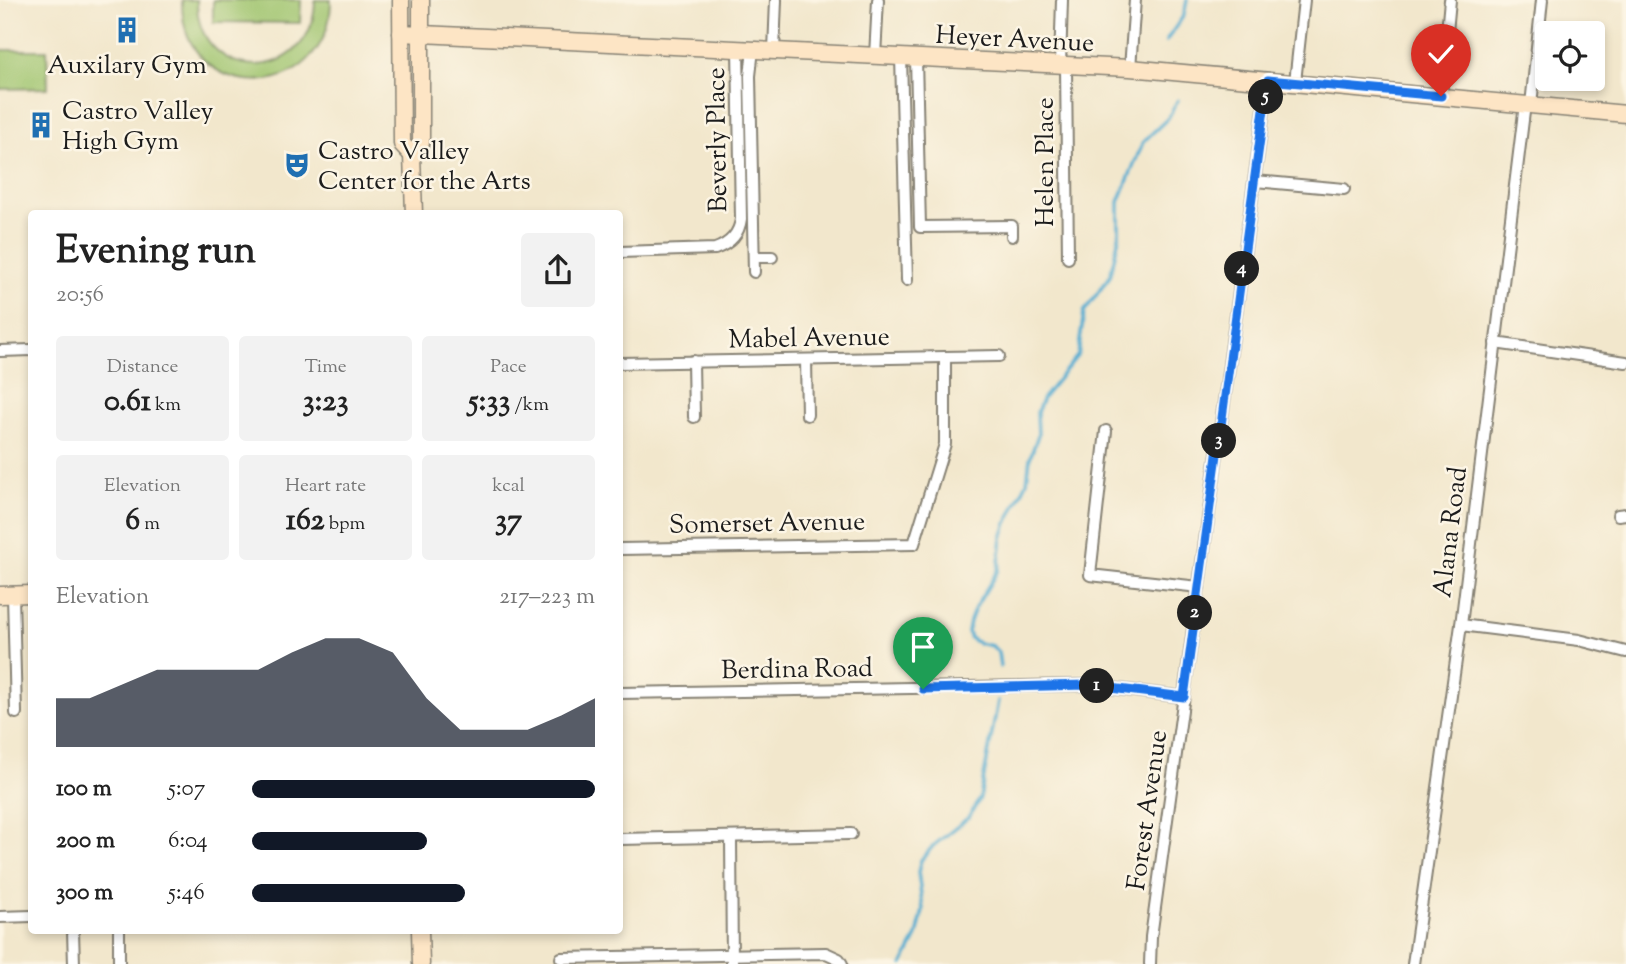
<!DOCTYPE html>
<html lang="en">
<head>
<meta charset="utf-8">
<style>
  :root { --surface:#fff; --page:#f2f2f2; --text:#222; --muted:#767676; --accent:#111827 }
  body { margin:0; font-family:"Sorts Mill Goudy",serif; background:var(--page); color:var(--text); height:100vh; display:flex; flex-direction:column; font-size:26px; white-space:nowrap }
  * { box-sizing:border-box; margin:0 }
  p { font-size:23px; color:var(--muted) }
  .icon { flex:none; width:38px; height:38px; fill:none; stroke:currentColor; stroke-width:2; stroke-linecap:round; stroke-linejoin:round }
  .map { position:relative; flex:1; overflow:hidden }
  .details { position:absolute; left:28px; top:210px; width:595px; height:724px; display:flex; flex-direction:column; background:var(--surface); border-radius:7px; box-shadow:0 4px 10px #0003 }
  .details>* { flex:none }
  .buttons { position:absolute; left:1535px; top:21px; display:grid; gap:14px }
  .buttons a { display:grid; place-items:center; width:70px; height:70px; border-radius:7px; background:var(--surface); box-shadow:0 4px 10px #0003; font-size:35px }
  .pin { position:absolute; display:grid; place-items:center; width:60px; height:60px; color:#fff; margin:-72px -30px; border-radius:50% 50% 50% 0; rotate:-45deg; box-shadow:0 0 7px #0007 }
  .pin .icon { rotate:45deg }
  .km { position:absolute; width:35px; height:35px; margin:-18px; border-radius:50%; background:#222; color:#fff; font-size:19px; line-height:35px; text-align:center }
  .round { display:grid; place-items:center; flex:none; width:74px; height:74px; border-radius:7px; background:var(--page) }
  .overview { display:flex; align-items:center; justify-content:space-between; height:119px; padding:0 28px }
  h1 { font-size:38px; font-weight:700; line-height:52px }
  .metrics { display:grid; grid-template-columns:repeat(3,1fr); gap:10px; height:119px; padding:7px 28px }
  .metrics div { display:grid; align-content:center; border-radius:7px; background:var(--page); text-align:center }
  .metrics b { font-size:30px; font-weight:700 }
  .metrics small { font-size:19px; font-weight:400 }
  .metrics p { font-size:19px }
  .chart { height:196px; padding:14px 28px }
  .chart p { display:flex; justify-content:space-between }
  .chart svg { width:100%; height:126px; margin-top:7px; fill:var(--accent); opacity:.7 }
  ul { padding:0 28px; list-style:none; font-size:23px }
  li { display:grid; grid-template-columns:112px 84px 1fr; align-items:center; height:52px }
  li i { height:18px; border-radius:9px; background:var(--accent) }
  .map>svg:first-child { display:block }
</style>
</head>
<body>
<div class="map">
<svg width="1626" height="964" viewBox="0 0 1626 964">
  <rect width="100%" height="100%" fill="#fcf5e5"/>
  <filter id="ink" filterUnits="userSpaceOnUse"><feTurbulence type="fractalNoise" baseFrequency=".0143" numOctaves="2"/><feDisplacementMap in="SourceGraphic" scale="14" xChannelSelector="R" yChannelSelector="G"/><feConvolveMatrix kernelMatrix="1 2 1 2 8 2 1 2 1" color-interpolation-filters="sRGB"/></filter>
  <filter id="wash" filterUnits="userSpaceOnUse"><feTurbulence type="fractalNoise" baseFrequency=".00686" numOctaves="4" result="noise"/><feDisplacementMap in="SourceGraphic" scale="28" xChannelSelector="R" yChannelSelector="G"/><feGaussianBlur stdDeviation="1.57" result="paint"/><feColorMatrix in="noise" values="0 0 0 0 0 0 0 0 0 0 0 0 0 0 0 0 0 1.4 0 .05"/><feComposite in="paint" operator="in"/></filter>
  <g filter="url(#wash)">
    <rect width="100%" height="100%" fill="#f2e7cc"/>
    <g fill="#a0c56f" stroke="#5e7046" stroke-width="2">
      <path d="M182,0h15c-1,86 117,87 118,0h16c-1,108 -151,107 -149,0z"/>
      <polygon points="213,0 301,0 300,23 213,22"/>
      <polygon points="0,50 47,50 48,88 0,89"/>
    </g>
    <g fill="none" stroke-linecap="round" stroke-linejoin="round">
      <g stroke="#54add1" stroke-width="3.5">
        <polyline points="1166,41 1184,15 1187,0"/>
        <polyline points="1000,667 998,652 992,646 978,643 970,638 968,632 970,621 975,608 998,570 1002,538 1007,523 1027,482 1030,458 1038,435 1037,412 1043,398 1078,355 1084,312 1110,276 1119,237 1119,202 1143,142 1168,118 1178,100"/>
        <polyline points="903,964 917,936 923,910 918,872 921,860 933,846 969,817 980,798 998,701"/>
      </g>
    </g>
  </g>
  <g filter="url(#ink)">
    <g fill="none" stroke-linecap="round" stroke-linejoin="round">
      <g stroke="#878274" stroke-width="14">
        <g id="street">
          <polyline points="753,49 750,76 754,272"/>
          <polyline points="774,51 776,0"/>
          <polyline points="875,56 878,0"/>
          <polyline points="901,57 907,280"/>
          <polyline points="916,58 920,227 1012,226 1012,236"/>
          <polyline points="1060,65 1062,0"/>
          <polyline points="1066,66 1068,258"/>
          <polyline points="1130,68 1135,0"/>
          <polyline points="1295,82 1304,0"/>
          <polyline points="1441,96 1450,0"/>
          <polyline points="1531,105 1542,0"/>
          <polyline points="1255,181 1344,189"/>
          <path d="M620,252l95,-3c14,-5 24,-14 26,-30l-3,-170"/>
          <polyline points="754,257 772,257"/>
          <polyline points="1495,343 1626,362"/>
          <polyline points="0,351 32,350"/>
          <polyline points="806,360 807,415"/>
          <polyline points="693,361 694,417"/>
          <polyline points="620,363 999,356"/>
          <polyline points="1106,431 1090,575 1199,587"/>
          <polyline points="1618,515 1626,514"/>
          <polyline points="620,549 914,544 945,444 945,359"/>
          <polyline points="13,595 16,713"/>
          <polyline points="1461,625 1579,640 1626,652"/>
          <polyline points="620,693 1086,685 1184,697"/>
          <polyline points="731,838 732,964"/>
          <polyline points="620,839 851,834"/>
          <polyline points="0,917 32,916"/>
          <polyline points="73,931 74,964"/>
          <polyline points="119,931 119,964"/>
          <polyline points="561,958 826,953 839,959 842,964"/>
          <polyline points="1150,964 1151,937 1268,80"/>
          <polyline points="1413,964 1461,625 1525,104"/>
        </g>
      </g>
      <g stroke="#878274" stroke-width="19">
        <g id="secondary">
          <polyline points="401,0 402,144 412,155"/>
          <polyline points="401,33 1130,68 1626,114"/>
          <polyline points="414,214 412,155 421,143 421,0"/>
          <polyline points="0,595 32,594"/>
          <polyline points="420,931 421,964"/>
        </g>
      </g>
      <use href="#street" stroke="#fff" stroke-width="10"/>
      <use href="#secondary" stroke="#fde5c5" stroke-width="16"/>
    </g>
  </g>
  <g fill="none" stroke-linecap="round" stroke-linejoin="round" filter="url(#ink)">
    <g stroke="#fff" stroke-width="14">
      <polyline id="route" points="923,689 1086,685 1184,697 1268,80 1441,96"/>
    </g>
    <use href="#route" stroke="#1a73e8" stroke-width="9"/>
  </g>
  <defs>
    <g id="building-bare" transform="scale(2.1)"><path d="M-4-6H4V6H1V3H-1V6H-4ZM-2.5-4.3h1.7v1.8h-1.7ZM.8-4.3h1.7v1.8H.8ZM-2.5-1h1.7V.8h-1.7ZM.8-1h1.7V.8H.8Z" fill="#1f6fb2" stroke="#fcf5e5" stroke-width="2.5" paint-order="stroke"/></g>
    <g id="theatre-bare" transform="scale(2.1)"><path d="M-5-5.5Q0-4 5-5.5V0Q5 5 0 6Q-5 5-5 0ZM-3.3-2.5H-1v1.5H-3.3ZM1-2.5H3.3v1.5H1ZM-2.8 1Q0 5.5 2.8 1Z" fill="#1f6fb2" stroke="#fcf5e5" stroke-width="2.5" paint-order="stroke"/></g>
  </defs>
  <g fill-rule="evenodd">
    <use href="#building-bare" x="127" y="30"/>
    <use href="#building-bare" x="41" y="125"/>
    <use href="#theatre-bare" x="297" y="165"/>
  </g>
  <g text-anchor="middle" stroke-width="5" stroke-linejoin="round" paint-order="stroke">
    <g font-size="26" fill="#1c1c1c" stroke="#fcf5e5">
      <text transform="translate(1015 38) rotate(3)" y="9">Heyer Avenue</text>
      <text transform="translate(716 140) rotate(-91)" y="9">Beverly Place</text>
      <text transform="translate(1044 162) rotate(-90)" y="9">Helen Place</text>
      <text transform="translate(809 337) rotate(-1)" y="9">Mabel Avenue</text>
      <text transform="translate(767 522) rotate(-1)" y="9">Somerset Avenue</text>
      <text transform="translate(1449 532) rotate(-83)" y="9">Alana Road</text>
      <text transform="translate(797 668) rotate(-1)" y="9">Berdina Road</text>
      <text transform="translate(1146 810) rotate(-82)" y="9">Forest Avenue</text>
    </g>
    <g font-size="26" fill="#1c1c1c" stroke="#fcf5e5" text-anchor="start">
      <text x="127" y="73" text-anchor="middle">Auxilary Gym</text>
      <text x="62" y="119">Castro Valley<tspan x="62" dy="30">High Gym</tspan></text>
      <text x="318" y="159">Castro Valley<tspan x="318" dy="30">Center for the Arts</tspan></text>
    </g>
  </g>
</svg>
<div class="buttons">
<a><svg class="icon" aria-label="locate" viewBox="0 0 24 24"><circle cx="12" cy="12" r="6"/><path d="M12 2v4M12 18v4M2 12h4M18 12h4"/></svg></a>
</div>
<div class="pin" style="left:923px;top:689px;background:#1e9e55"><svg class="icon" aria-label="arrive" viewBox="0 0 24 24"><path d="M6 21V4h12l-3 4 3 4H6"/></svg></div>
<div class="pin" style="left:1441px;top:96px;background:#d93025"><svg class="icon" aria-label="check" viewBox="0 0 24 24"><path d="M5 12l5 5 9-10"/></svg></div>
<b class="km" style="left:1097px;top:686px">1</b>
<b class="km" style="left:1195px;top:613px">2</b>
<b class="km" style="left:1219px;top:441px">3</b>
<b class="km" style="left:1242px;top:269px">4</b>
<b class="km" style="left:1266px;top:97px">5</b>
<section class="details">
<div class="overview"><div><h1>Evening run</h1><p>20:56</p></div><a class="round"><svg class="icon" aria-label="share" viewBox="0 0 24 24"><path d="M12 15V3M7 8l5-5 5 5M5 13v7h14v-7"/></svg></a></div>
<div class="metrics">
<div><p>Distance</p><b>0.61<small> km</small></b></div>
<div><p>Time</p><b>3:23</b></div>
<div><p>Pace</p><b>5:33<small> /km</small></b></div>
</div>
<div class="metrics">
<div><p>Elevation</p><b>6<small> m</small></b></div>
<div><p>Heart rate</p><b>162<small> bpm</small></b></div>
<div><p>kcal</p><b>37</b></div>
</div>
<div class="chart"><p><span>Elevation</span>217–223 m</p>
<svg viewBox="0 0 160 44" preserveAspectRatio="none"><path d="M0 44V27L10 27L20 22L30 17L40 17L50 17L60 17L70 11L80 6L90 6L100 11L110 27L120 38L130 38L140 38L150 33L160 27V44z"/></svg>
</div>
<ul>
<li><b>100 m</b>5:07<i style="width:100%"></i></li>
<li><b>200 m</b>6:04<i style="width:51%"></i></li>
<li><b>300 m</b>5:46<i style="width:62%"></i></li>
</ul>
</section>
</div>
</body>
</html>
